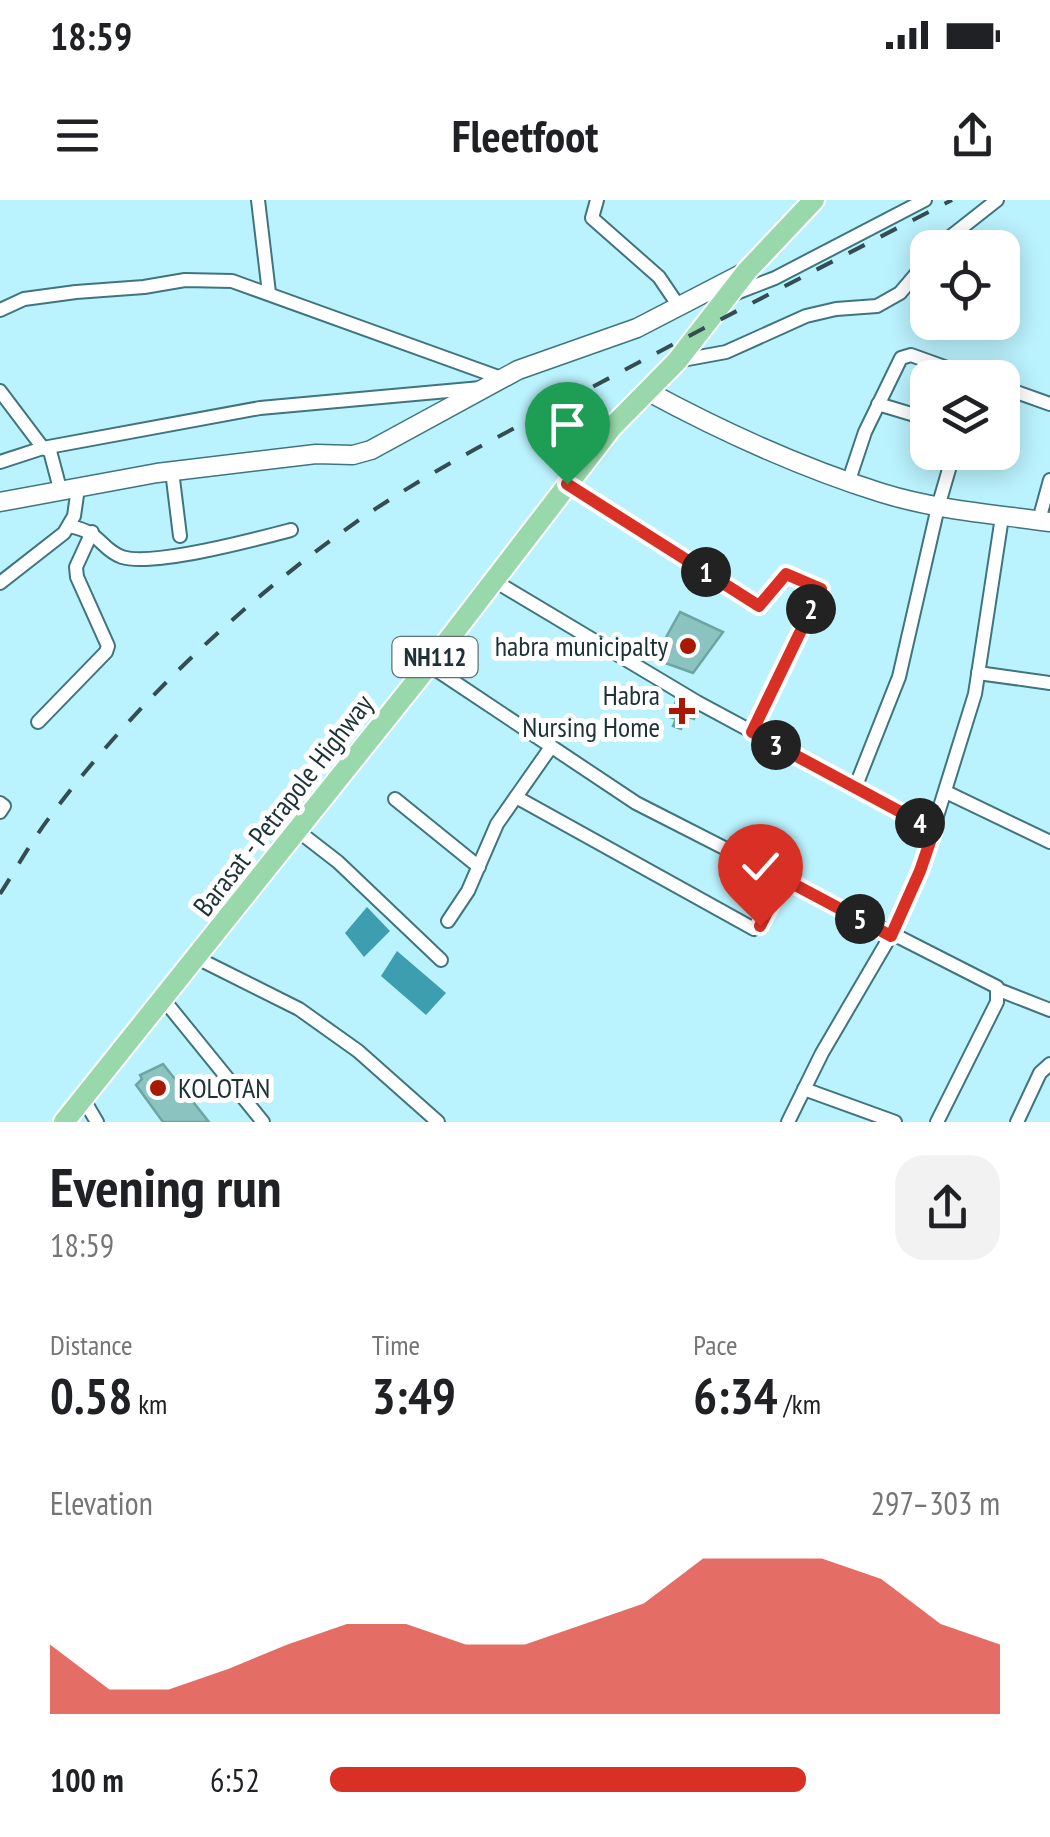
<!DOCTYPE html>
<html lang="en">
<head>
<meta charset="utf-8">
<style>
  :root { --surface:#fff; --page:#f2f2f2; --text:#202124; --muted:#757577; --accent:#d93025 }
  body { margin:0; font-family:"PT Sans Narrow",sans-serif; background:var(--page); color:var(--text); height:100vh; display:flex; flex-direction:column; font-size:38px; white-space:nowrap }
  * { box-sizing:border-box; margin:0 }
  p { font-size:32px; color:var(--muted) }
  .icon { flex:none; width:55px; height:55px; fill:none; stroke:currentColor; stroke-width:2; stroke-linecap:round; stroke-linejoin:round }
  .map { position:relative; height:922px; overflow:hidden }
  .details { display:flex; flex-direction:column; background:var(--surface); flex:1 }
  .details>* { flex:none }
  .controls { position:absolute; left:910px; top:30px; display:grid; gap:20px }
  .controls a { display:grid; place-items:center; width:110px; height:110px; border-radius:20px; background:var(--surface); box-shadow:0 5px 25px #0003; font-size:50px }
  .pin { position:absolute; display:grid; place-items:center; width:85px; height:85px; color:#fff; margin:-102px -42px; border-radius:50% 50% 50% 0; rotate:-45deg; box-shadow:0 0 10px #0007 }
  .pin .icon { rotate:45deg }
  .km { position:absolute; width:50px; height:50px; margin:-25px; border-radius:50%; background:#222; color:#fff; font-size:28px; line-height:50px; text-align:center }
  .round { display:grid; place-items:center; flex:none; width:105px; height:105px; border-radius:30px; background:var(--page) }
  .headline { display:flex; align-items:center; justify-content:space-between; height:170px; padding:0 50px }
  h1 { font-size:55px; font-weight:700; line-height:75px }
  .metrics { display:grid; grid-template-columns:repeat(3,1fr); gap:15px; height:170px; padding:10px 50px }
  .metrics div { display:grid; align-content:center }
  .metrics b { font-size:50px; font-weight:700 }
  .metrics small { font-size:28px; font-weight:400 }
  .metrics p { font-size:28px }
  .chart { height:280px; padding:20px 50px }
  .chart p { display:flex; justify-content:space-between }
  .chart svg { width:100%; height:180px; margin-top:10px; fill:var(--accent); opacity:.7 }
  ul { padding:0 50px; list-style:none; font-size:32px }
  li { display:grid; grid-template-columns:160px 120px 1fr; align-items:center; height:75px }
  li i { height:25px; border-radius:12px; background:var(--accent) }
  .status { display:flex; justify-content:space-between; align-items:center; height:70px; padding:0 50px; background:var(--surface); direction:ltr }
  .status svg { height:28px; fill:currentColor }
  header { display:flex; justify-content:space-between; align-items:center; height:130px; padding:0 50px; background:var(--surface); font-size:45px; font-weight:700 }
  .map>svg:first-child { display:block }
</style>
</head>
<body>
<div class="status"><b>18:59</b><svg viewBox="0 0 49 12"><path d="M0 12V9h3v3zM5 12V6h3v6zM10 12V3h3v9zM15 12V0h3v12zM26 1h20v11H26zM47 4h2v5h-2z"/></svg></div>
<header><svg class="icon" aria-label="menu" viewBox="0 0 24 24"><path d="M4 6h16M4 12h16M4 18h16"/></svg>Fleetfoot<svg class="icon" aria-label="share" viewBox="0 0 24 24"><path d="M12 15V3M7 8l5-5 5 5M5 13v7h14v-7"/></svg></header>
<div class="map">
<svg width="1050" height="922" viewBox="0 0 1050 922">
  <rect width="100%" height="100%" fill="#baf2fd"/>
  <g fill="#3d9eaf">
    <polygon points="367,707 390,731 364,757 345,733"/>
    <polygon points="397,751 446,793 426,815 381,776"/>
  </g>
  <g fill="#8bc3c0" stroke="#6da5a2" stroke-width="2.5">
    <polygon points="680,412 723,432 693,473 654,459"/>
    <polygon points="677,499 698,508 694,519 686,516 681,529 673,526 676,519 670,517"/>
    <polygon points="163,864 209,922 163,922 136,885 142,879 140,875"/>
  </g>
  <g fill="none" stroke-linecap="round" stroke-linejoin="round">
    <g stroke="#40747f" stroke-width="16">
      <g id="minor">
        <polyline points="258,0 269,93"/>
        <polyline points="597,0 592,18 659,77 678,105"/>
        <polyline points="936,48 997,0"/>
        <polyline points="731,95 775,78 925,0"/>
        <polyline points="0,110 24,99 76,92 144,87 185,80 232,81 501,178"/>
        <polyline points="677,161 726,152 806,116 836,109 877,106 900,93 928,60"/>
        <polyline points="1002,187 1050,204"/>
        <polyline points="0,191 43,248 50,251 59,285"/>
        <polyline points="878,204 928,219"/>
        <polyline points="0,262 43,248 260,208 481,188"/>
        <polyline points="172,271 180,336"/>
        <polyline points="849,280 865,232 901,158 911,155 975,178"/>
        <polyline points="567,284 759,406 786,374 821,389 752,532"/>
        <polyline points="1039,320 1050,280"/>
        <path d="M69,326c33,6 31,23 53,31 31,10 135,-18 169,-27"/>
        <polyline points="493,380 697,502 934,630"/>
        <polyline points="0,383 64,333 74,316 78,288"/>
        <polyline points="429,465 636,603 997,787 997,802 937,922"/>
        <polyline points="978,473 1050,483"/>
        <polyline points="38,522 106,452 108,446 77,377 76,367 92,332"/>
        <polyline points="855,588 899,477 938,307 954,252"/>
        <polyline points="946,592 1050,642"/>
        <polyline points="516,597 754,729 763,722 784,679"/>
        <polyline points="395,599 479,667"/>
        <polyline points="0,603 4,606 0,612"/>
        <polyline points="298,631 338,662 441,760"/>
        <polyline points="448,721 468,691 497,624 551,547"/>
        <polyline points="197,758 299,809 358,851 438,922"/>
        <polyline points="999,790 1050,810"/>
        <polyline points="164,800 263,922"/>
        <polyline points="804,889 895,922"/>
        <polyline points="84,900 97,922"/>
        <polyline points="788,922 822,853 891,735 920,671 975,494 1002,317"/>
        <polyline points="1017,922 1040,873 1050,864"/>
      </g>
    </g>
    <g stroke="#40747f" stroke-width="21">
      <g id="secondary">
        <path d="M647,191c74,40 155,77 235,102 55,17 111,21 168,29"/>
        <polyline points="0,302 157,273 316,254 353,255 371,250 518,170 637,128 747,71"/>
      </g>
    </g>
    <g stroke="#fff" stroke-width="24">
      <polyline id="trunk" points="64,922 429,465 612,227 677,161 747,71 814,0"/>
    </g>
    <use href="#minor" stroke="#fff" stroke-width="12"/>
    <use href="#secondary" stroke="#fff" stroke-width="18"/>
    <use href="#trunk" stroke="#98d8aa" stroke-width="20"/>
    <path stroke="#334d53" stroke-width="4" stroke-dasharray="18 18" stroke-linecap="butt" d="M0,694c16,-25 31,-52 49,-76 86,-115 193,-216 310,-298 71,-49 148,-88 224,-128 122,-65 246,-129 369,-192"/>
  </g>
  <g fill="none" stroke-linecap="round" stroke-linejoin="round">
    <g stroke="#fff" stroke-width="20">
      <polyline id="route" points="567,284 759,406 786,374 821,389 752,532 934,630 920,671 891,736 784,679 760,726"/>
    </g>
    <use href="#route" stroke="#d93025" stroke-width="12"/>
  </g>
  <g fill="#a91901" stroke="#fff" stroke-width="4">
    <circle cx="688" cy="446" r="10"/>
    <path d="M677 496h10v10h10v10h-10v10h-10v-10h-10v-10h10z"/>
    <circle cx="158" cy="888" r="10"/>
  </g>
  <g text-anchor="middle" stroke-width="10" stroke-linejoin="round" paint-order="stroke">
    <rect fill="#fff" stroke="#607073" stroke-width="2.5" x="392.5" y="437" width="85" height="40" rx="8"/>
    <g font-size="25" font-weight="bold" fill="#1c3237">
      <text x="435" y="466">NH112</text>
    </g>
    <g font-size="28" fill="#1c3237" stroke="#fff" text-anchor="end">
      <text x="668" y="456">habra municipalty</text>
      <text x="660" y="505">Habra<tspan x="660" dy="32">Nursing Home</tspan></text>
      <text x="178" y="898" text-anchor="start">KOLOTAN</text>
    </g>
    <g font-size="28" fill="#1c3237" stroke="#fff">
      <text transform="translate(283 605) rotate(-52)" y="10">Barasat - Petrapole Highway</text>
    </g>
  </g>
</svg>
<div class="controls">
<a><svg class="icon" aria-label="locate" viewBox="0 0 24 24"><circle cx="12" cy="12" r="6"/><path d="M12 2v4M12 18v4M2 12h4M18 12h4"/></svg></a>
<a><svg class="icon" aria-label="layers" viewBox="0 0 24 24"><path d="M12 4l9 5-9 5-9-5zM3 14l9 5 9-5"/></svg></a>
</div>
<div class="pin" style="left:567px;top:284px;background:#1e9e55"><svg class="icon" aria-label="arrive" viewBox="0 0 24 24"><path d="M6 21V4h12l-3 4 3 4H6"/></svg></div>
<div class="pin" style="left:760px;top:726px;background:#d93025"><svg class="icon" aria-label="check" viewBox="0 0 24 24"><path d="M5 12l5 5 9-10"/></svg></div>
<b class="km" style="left:706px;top:372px">1</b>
<b class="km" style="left:811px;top:409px">2</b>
<b class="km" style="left:776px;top:545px">3</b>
<b class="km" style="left:920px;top:623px">4</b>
<b class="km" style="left:860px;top:719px">5</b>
</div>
<section class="details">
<div class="headline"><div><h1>Evening run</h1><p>18:59</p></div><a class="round"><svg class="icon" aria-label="share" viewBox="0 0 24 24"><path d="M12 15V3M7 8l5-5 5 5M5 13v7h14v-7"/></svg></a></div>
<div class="metrics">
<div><p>Distance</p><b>0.58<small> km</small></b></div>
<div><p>Time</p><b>3:49</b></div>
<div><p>Pace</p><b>6:34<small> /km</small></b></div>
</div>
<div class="chart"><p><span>Elevation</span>297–303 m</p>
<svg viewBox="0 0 160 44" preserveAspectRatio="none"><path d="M0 44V27L10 38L20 38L30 33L40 27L50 22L60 22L70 27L80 27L90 22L100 17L110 6L120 6L130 6L140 11L150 22L160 27V44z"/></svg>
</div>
<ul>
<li><b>100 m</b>6:52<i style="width:71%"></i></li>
</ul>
</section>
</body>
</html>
